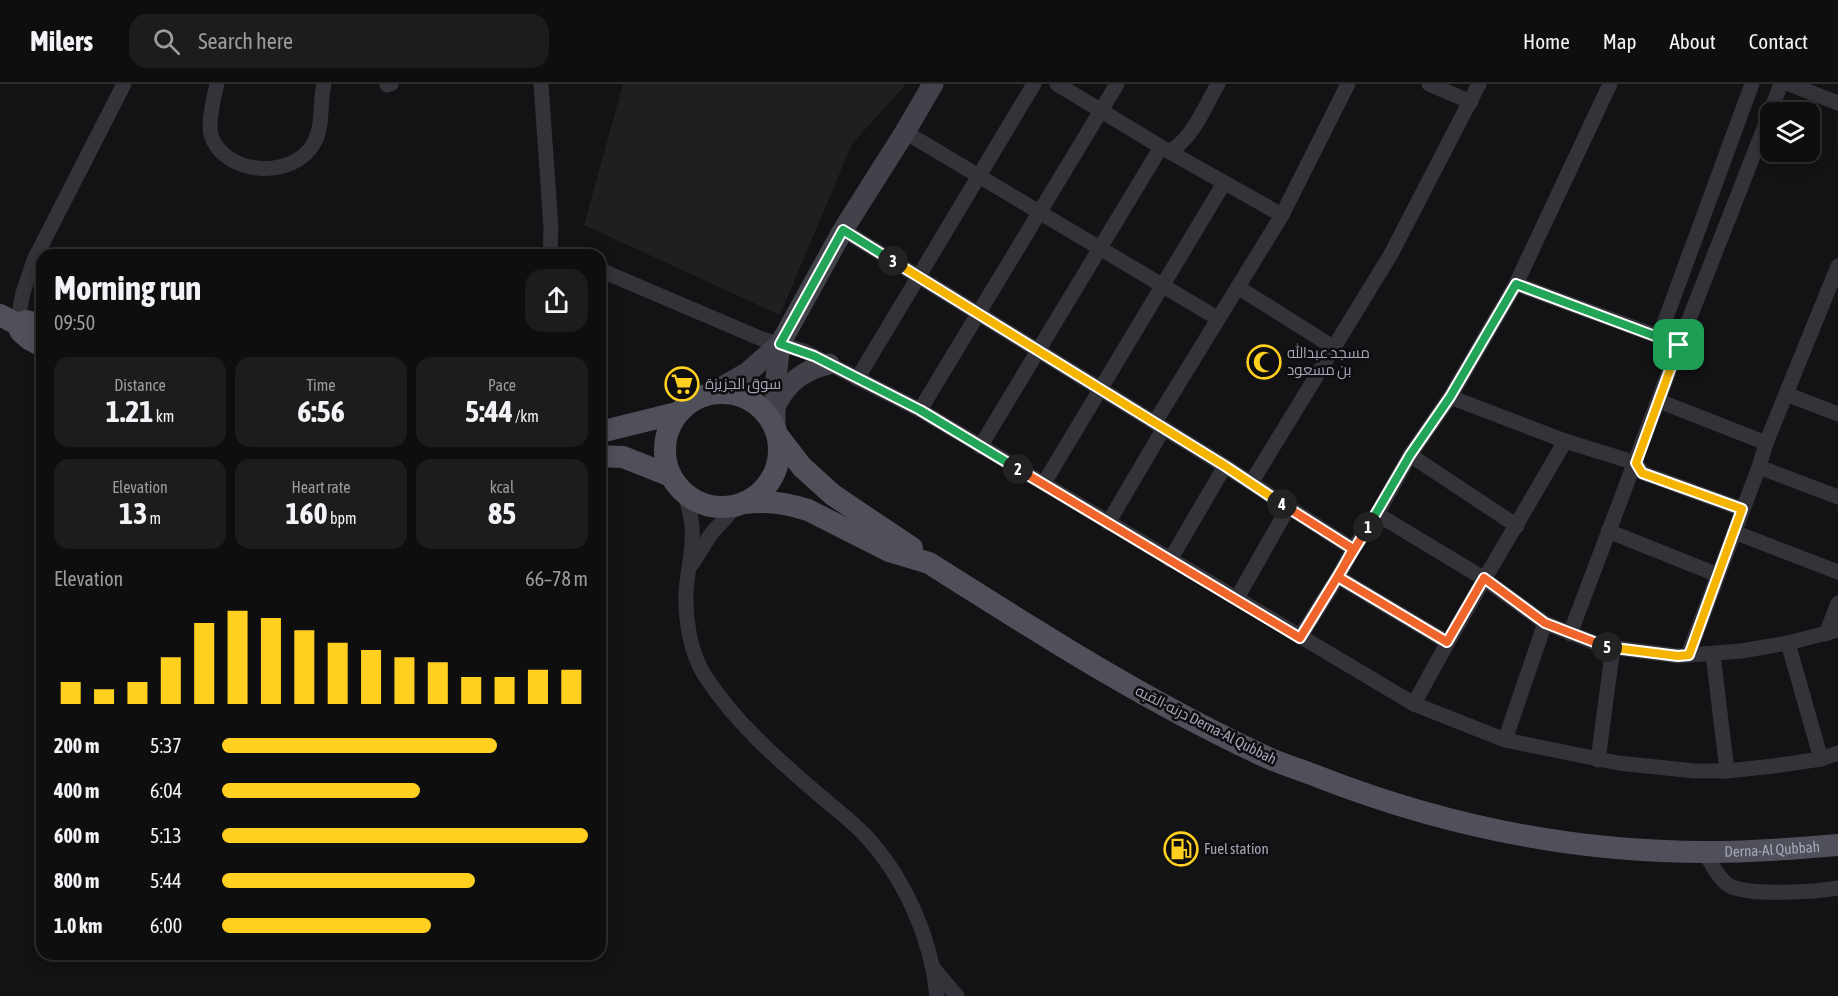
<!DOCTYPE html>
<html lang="en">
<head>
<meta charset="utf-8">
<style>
  :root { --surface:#0e0e0f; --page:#1c1c1d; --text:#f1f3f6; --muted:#9b9c9e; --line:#2e2e2f; --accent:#ffd020 }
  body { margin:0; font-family:"Asap Condensed",Cairo,sans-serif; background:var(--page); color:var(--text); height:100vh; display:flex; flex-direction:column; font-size:22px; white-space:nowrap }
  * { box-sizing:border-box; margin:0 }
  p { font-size:20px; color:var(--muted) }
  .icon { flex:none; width:33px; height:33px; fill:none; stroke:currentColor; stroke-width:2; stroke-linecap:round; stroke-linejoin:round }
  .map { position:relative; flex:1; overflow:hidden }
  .sheet { position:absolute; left:36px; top:165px; width:570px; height:711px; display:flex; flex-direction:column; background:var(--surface); border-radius:18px; box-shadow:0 3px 15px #0003,0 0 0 2px var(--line) }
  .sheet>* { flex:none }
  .fabs { position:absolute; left:1760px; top:18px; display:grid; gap:12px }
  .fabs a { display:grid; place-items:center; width:60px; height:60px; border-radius:12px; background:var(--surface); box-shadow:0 3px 15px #0003,0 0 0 2px var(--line); font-size:30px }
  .pin { position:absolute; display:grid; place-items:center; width:51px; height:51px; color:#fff; margin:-26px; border-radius:12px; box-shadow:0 3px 9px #0006 }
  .km { position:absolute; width:30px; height:30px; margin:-15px; border-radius:50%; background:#222; color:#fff; font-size:16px; line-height:30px; text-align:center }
  .round { display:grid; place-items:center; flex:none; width:63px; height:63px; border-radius:18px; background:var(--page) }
  .summary { display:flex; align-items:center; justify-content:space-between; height:102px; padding:0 18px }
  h1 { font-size:33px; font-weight:700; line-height:45px }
  .figures { display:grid; grid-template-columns:repeat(3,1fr); gap:9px; height:102px; padding:6px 18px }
  .figures div { display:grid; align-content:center; border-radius:15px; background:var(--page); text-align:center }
  .figures b { font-size:30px; font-weight:700 }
  .figures small { font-size:16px; font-weight:400 }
  .figures p { font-size:16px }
  .chart { height:168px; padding:12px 18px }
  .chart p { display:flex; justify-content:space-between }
  .chart svg { width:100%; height:108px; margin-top:6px; stroke:var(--accent); stroke-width:6 }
  ul { padding:0 18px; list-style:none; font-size:20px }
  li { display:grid; grid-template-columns:96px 72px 1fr; align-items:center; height:45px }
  li i { height:15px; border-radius:8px; background:var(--accent) }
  header { display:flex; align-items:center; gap:36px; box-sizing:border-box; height:84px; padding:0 30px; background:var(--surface); border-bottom:2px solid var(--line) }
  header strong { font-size:28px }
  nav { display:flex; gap:33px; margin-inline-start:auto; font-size:21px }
  .search { width:420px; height:54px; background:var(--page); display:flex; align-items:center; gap:15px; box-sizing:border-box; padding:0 21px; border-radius:18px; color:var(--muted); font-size:22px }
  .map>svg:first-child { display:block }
</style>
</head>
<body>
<header>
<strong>Milers</strong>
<div class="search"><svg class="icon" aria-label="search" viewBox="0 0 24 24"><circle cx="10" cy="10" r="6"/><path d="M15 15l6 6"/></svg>Search here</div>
<nav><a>Home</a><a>Map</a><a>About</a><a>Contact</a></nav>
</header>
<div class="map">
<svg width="1838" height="912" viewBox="0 0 1838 912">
  <rect width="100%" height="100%" fill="#131214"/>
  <polygon fill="#1f1e21" points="623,0 906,0 852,60 780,231 584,141"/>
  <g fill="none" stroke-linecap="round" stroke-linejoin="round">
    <g stroke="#333339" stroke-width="15">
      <path d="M217,0c-3,12 -9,39 -6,51 13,41 83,45 103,8 10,-18 5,-40 10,-59"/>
      <polyline points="541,0 551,144 550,171"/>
      <polyline points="1057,0 1161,63 1282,131"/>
      <polyline points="1429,0 1471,18"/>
      <polyline points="1789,0 1838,19"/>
      <polyline points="387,1 391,0"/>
      <polyline points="1770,28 1781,0"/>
      <polyline points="905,48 1217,234"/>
      <path d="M1170,67c23,-13 35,-45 48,-67"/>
      <polyline points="843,146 1225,382 1353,465"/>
      <polyline points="600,186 762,255 804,267 920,326 1414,620 1505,656 1618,679 1695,687 1727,687 1774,682 1821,675 1838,669"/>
      <polyline points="1516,200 1668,256"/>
      <polyline points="1239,204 1333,263"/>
      <polyline points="17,240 23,209 34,176 124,0"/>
      <polyline points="1659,253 1752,0"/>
      <polyline points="857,295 1034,0"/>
      <polyline points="1786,310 1838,330"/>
      <polyline points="1450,313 1565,357 1636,379 1643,389 1742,425"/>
      <polyline points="1659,317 1766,359"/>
      <polyline points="920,326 1117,0"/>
      <polyline points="1155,338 1282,131 1348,0"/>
      <polyline points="980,363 1161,63"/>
      <polyline points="1410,371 1517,442"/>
      <polyline points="1759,383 1838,413"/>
      <polyline points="1044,399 1224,99"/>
      <polyline points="1251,399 1391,170 1479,0"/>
      <path d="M684,409c4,12 8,23 8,35 2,22 -5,43 -6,64 -1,26 4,61 19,84 30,46 72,83 113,118 15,13 31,25 45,39 41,43 68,104 74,163"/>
      <polyline points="1377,430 1483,494 1545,539 1603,562 1678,572 1741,567 1788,559 1838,546"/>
      <polyline points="1108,439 1164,344"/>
      <polyline points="1608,447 1718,491"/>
      <polyline points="1734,448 1838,488"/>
      <polyline points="1170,476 1225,382"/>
      <polyline points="692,480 711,450 737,421"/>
      <polyline points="1338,493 1447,558"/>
      <polyline points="1237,514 1288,424"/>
      <polyline points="1570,550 1679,261 1770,29"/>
      <polyline points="1826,550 1838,519"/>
      <polyline points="1300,553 1338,493 1353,465 1377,430 1410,371 1450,313 1516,200 1610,0"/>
      <polyline points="1788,559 1821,675"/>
      <polyline points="1713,570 1727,687"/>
      <polyline points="1688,571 1759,383 1766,359 1838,182"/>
      <path d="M1414,620c47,-89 101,-175 151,-263"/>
      <polyline points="1505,656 1545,539"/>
      <polyline points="1598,676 1613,563"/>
      <path d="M1704,768c7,10 14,27 26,34 19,10 86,6 108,2"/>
      <polyline points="934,885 957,912"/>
    </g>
    <g stroke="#41424a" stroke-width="21">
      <polyline points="710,310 747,289 780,260 843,146 905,48 933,0"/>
      <path d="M775,323c11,-24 28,-37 54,-43"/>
      <polyline points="775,345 775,303 780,260"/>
    </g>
    <g stroke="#4f5059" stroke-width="22">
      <polyline points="0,231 17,240 21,248 29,255 42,262"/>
      <polyline points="17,240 26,237 42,241"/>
      <circle cx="722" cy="366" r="57"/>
      <polyline points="600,348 677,329"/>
      <polyline points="778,352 802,383 833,411 912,464"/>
      <polyline points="600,372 623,373 671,392"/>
      <path id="s1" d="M744,419c23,-3 43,0 64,7l81,41 40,12c109,69 218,139 335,193 17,8 37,14 55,21 123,48 254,75 387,75 44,0 88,-3 132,-7"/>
    </g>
  </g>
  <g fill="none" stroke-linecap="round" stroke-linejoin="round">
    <g stroke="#fff" stroke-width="12">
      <polyline id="split-1" points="1368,443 1410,371 1450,313 1516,200 1679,261"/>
    </g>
    <g stroke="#fff" stroke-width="12">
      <polyline id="split-2" points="1018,385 1300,554 1368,443"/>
    </g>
    <g stroke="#fff" stroke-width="12">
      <polyline id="split-3" points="893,177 843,146 780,260 814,272 920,326 1018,385"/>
    </g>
    <g stroke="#fff" stroke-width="12">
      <polyline id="split-4" points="893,177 1225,382 1282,420"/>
    </g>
    <g stroke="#fff" stroke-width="12">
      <polyline id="split-5" points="1282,420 1353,465 1338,493 1447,558 1484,494 1545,539 1607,563"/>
    </g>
    <g stroke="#fff" stroke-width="12">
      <polyline id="split-6" points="1607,563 1678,572 1689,571 1742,425 1642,389 1636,379 1679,261"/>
    </g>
    <use href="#split-1" stroke="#22a559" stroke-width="8"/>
    <use href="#split-2" stroke="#f0652b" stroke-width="8"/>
    <use href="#split-3" stroke="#22a559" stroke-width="8"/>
    <use href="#split-4" stroke="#f5b400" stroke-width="8"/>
    <use href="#split-5" stroke="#f0652b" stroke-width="8"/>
    <use href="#split-6" stroke="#f5b400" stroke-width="8"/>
  </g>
  <defs>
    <g id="mosque-ring" transform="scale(1.725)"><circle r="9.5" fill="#0e0d0f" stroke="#ffd020" stroke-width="1.5"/><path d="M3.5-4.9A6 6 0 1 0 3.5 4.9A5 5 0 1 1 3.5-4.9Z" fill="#ffd020"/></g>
    <g id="supermarket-ring" transform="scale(1.725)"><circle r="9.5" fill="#0e0d0f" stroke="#ffd020" stroke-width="1.5"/><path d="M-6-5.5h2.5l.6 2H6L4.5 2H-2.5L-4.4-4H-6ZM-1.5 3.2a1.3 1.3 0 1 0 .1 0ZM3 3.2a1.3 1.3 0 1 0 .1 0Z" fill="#ffd020"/></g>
    <g id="fuel-ring" transform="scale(1.725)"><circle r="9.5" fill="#0e0d0f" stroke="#ffd020" stroke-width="1.5"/><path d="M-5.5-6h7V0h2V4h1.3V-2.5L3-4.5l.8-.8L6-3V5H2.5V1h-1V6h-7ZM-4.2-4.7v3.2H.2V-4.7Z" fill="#ffd020"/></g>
  </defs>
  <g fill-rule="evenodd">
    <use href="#mosque-ring" x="1264" y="278"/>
    <use href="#supermarket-ring" x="682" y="300"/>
    <use href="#fuel-ring" x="1181" y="765"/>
  </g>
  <g text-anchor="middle" stroke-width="5" stroke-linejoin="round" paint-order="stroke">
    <g font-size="15" fill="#a3a6b6" stroke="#0e0d0f" text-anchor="start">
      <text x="1287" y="274">مسجد عبدالله<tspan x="1287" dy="17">بن مسعود</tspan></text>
      <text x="705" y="305">سوق الجزيزة</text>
      <text x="1204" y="770">Fuel station</text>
    </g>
    <g font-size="15" fill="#a3a6b6" stroke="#0e0d0f">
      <text transform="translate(1206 641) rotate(27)" y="5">درنه-القبه Derna-Al Qubbah</text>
      <text dy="5" stroke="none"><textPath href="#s1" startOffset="1106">Derna-Al Qubbah</textPath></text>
    </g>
  </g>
</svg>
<div class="fabs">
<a><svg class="icon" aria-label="layers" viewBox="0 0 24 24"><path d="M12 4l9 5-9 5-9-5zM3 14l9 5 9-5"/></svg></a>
</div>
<div class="pin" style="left:1679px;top:261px;background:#1e9e55"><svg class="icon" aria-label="arrive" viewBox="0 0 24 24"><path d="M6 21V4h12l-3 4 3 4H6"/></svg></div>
<b class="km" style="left:1368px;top:443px">1</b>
<b class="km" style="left:1018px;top:385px">2</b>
<b class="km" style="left:893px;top:177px">3</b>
<b class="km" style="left:1282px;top:420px">4</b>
<b class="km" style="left:1607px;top:563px">5</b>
<section class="sheet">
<div class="summary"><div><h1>Morning run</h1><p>09:50</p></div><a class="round"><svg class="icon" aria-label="share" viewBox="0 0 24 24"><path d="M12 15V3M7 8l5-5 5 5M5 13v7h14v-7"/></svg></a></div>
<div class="figures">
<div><p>Distance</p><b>1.21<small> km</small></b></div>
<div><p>Time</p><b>6:56</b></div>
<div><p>Pace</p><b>5:44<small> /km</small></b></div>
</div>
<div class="figures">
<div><p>Elevation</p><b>13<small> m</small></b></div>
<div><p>Heart rate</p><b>160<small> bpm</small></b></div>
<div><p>kcal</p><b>85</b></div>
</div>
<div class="chart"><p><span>Elevation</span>66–78 m</p>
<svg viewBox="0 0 160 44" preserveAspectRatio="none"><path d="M5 44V35M15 44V38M25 44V35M35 44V25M45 44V11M55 44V6M65 44V9M75 44V14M85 44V19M95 44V22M105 44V25M115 44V27M125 44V33M135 44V33M145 44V30M155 44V30"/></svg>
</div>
<ul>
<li><b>200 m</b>5:37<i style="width:75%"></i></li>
<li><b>400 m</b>6:04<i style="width:54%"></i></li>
<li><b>600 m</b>5:13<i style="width:100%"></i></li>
<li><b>800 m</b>5:44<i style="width:69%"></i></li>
<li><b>1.0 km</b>6:00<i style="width:57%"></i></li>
</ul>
</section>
</div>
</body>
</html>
